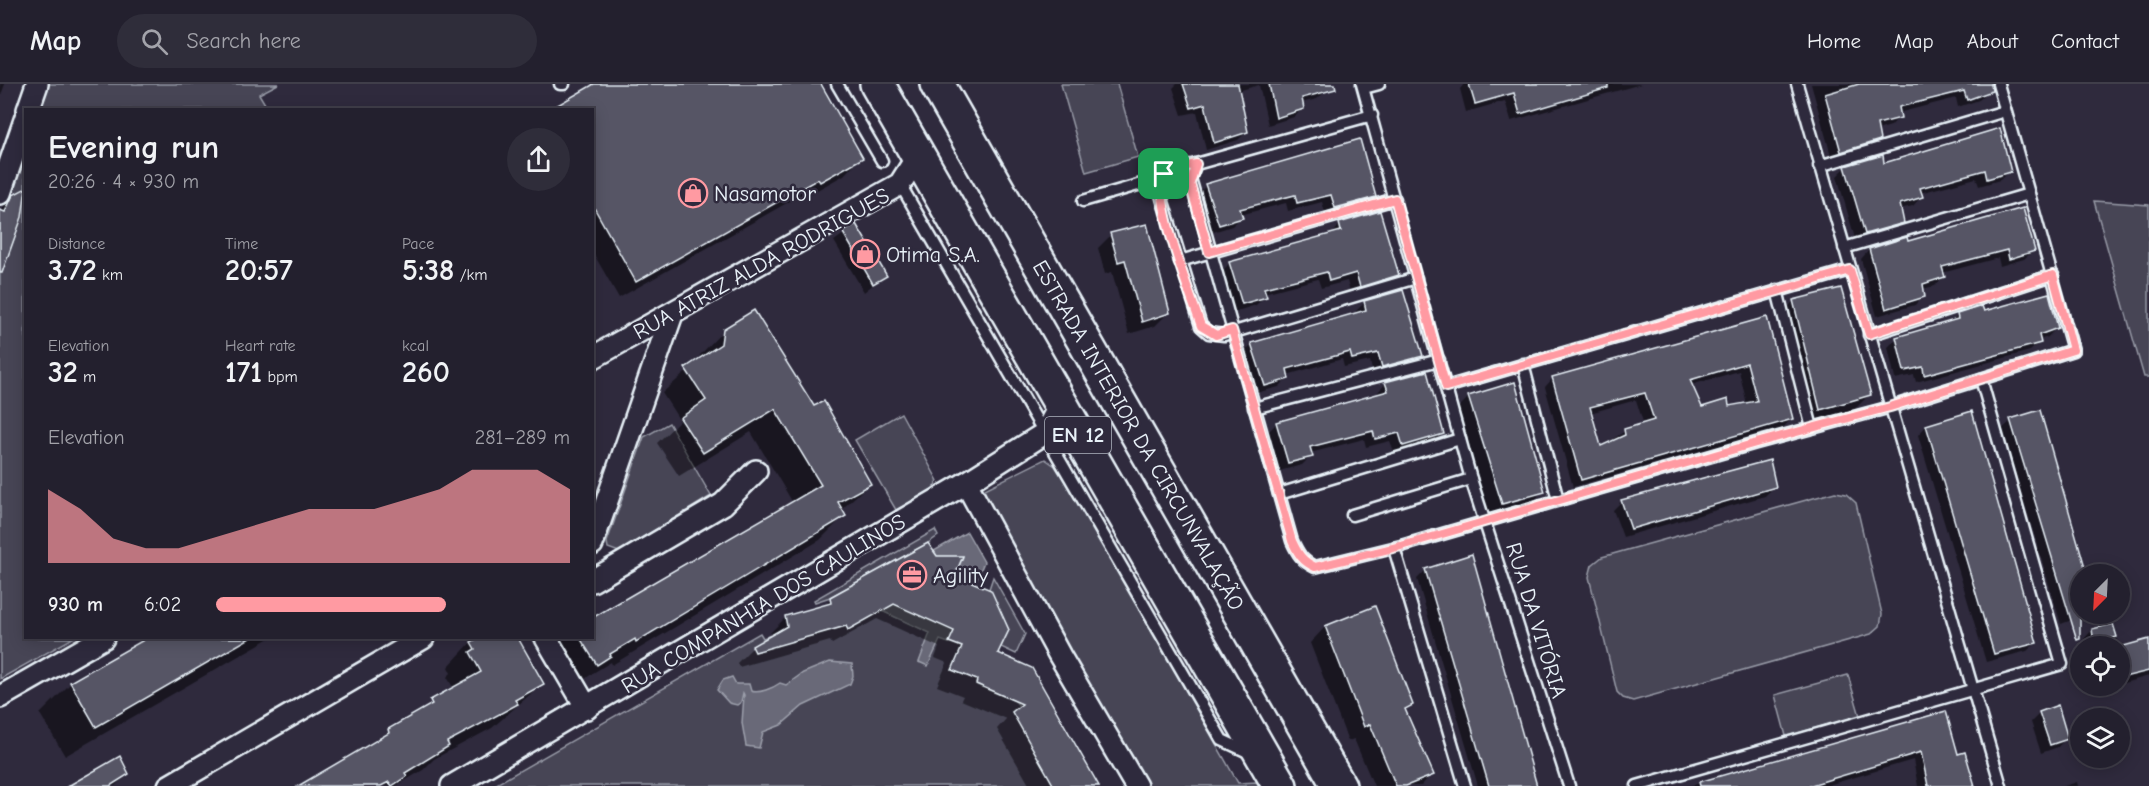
<!DOCTYPE html>
<html lang="en">
<head>
<meta charset="utf-8">
<style>
  :root { --surface:#23202e; --page:#2f2d3a; --text:#f1f3f6; --muted:#a3a3aa; --line:#403e4a; --accent:#ff9aa2 }
  body { margin:0; font-family:"Comic Neue",sans-serif; background:var(--page); color:var(--text); height:100vh; display:flex; flex-direction:column; font-size:22px; white-space:nowrap }
  * { box-sizing:border-box; margin:0 }
  p { font-size:20px; color:var(--muted) }
  .icon { flex:none; width:33px; height:33px; fill:none; stroke:currentColor; stroke-width:2; stroke-linecap:round; stroke-linejoin:round }
  .map { position:relative; flex:1; overflow:hidden }
  .panel { position:absolute; left:24px; top:24px; width:570px; height:531px; display:flex; flex-direction:column; background:var(--surface); border-radius:0px; box-shadow:0 3px 15px #0003,0 0 0 2px var(--line) }
  .panel>* { flex:none }
  .needle { width:39px; rotate:204deg }
  .tools { position:absolute; left:2070px; top:480px; display:grid; gap:12px }
  .tools a { display:grid; place-items:center; width:60px; height:60px; border-radius:50%; background:var(--surface); box-shadow:0 3px 15px #0003,0 0 0 2px var(--line); font-size:30px }
  .pin { position:absolute; display:grid; place-items:center; width:51px; height:51px; color:#fff; margin:-26px; border-radius:12px; box-shadow:0 3px 9px #0006 }
  .round { display:grid; place-items:center; flex:none; width:63px; height:63px; border-radius:32px; background:var(--page) }
  .head { display:flex; align-items:center; justify-content:space-between; height:102px; padding:0 24px }
  h1 { font-size:33px; font-weight:700; line-height:45px }
  .stats { display:grid; grid-template-columns:repeat(3,1fr); gap:9px; height:102px; padding:6px 24px }
  .stats div { display:grid; align-content:center }
  .stats b { font-size:30px; font-weight:700 }
  .stats small { font-size:16px; font-weight:400 }
  .stats p { font-size:16px }
  .chart { height:168px; padding:12px 24px }
  .chart p { display:flex; justify-content:space-between }
  .chart svg { width:100%; height:108px; margin-top:6px; fill:var(--accent); opacity:.7 }
  ul { padding:0 24px; list-style:none; font-size:20px }
  li { display:grid; grid-template-columns:96px 72px 1fr; align-items:center; height:45px }
  li i { height:15px; border-radius:8px; background:var(--accent) }
  header { display:flex; align-items:center; gap:36px; box-sizing:border-box; height:84px; padding:0 30px; background:var(--surface); border-bottom:2px solid var(--line) }
  header strong { font-size:28px }
  nav { display:flex; gap:33px; margin-inline-start:auto; font-size:21px }
  .search { width:420px; height:54px; background:var(--page); display:flex; align-items:center; gap:15px; box-sizing:border-box; padding:0 21px; border-radius:33px; color:var(--muted); font-size:22px }
  .map>svg:first-child { display:block }
</style>
</head>
<body>
<header>
<strong>Map</strong>
<div class="search"><svg class="icon" aria-label="search" viewBox="0 0 24 24"><circle cx="10" cy="10" r="6"/><path d="M15 15l6 6"/></svg>Search here</div>
<nav><a>Home</a><a>Map</a><a>About</a><a>Contact</a></nav>
</header>
<div class="map">
<svg width="2149" height="702" viewBox="0 0 2149 702">
  <rect width="100%" height="100%" fill="#2f2a3d"/>
  <filter id="ink" filterUnits="userSpaceOnUse"><feTurbulence type="fractalNoise" baseFrequency=".0167" numOctaves="2"/><feDisplacementMap in="SourceGraphic" scale="12" xChannelSelector="R" yChannelSelector="G"/><feConvolveMatrix kernelMatrix="1 2 1 2 8 2 1 2 1" color-interpolation-filters="sRGB"/></filter>
  <g filter="url(#ink)">
    <g fill="#464455" stroke="#979aa6" stroke-width="1.5">
      <polygon points="46,0 278,0 259,10 268,25 38,26"/>
      <polygon points="1061,0 1117,0 1138,73 1086,88"/>
      <polygon points="25,65 26,554 73,554 0,595 0,145"/>
      <polygon points="2094,117 2149,121 2149,293 2144,293"/>
      <polygon points="901,329 938,397 931,407 896,426 855,356"/>
      <polygon points="669,339 711,412 619,468 608,464 607,458 644,353"/>
      <polygon points="1045,375 1055,382 1088,433 1238,699 1258,698 1260,702 1148,702 1017,481 983,413 985,405"/>
      <polygon points="1835,408 1846,410 1856,419 1882,530 1880,542 1871,550 1633,617 1623,614 1617,608 1589,493 1592,481 1602,473"/>
      <polygon points="935,446 938,452 928,459 830,513 815,518 814,516"/>
      <polygon points="993,493 1025,550 1016,570 1001,563 1009,546 989,505"/>
      <polygon points="882,527 931,549 919,579 940,555 962,563 952,586 977,596 977,601 1015,617 1019,622 1012,628 1054,702 493,702 760,549 763,554 771,551 776,561 841,543 841,535 848,545"/>
      <polygon points="1848,591 1860,632 1786,652 1775,611"/>
    </g>
    <g fill="#696978" stroke="#9c9fab" stroke-width="1.5">
      <polygon points="967,448 984,478 949,559 940,556 928,582 919,578 930,549 882,527 901,516 936,538 963,473 937,472 934,467"/>
      <path d="M830,578l22,2 1,12 -3,8 -47,22 -22,19 -18,7 -4,16 -13,-2 -4,-23 2,-28 -1,-2 -2,9 -4,3 -8,-2 -12,-13 6,-10 9,-3 4,7h13l2,7c8,3 22,-3 29,-8l6,2 17,-12z"/>
    </g>
    <g fill="#0007" fill-rule="evenodd">
      <polygon points="0,0 5,0 0,14"/>
      <polygon points="597,0 819,0 861,73 844,91 803,114 801,111 619,214 592,167 592,26"/>
      <polygon points="1177,0 1324,0 1326,7 1317,15 1301,19 1303,24 1294,33 1268,41 1259,1 1238,7 1247,47 1238,56 1206,66 1197,28 1182,31 1173,4"/>
      <polygon points="1464,0 1641,0 1511,37 1505,17 1466,28 1460,5"/>
      <polygon points="1811,0 1985,0 1988,8 1979,16 1958,23 1956,14 1898,29 1899,33 1891,42 1877,46 1878,56 1870,64 1832,75"/>
      <polygon points="1999,46 2009,87 2000,96 1979,102 1976,94 1920,109 1921,113 1913,122 1899,125 1902,138 1893,147 1856,158 1837,92 1846,83 1883,81"/>
      <polygon points="1206,102 1374,112 1366,121 1326,132 1322,118 1288,127 1286,119 1240,131 1241,134 1232,142 1210,149 1197,110"/>
      <polygon points="26,105 26,116 4,179 0,183 0,132 5,120"/>
      <polygon points="1340,140 1397,191 1389,199 1351,211 1347,197 1321,204 1318,195 1264,209 1265,212 1256,221 1234,228 1221,188 1230,179 1332,151"/>
      <polygon points="855,142 885,191 864,208 834,157"/>
      <polygon points="1111,151 1168,229 1155,242 1129,250 1112,188 1105,190 1098,164"/>
      <polygon points="1907,159 2033,167 2024,175 2000,182 1998,174 1942,189 1943,193 1935,202 1922,205 1923,212 1915,221 1877,232 1861,175 1869,166"/>
      <polygon points="1794,217 1869,311 1852,328 1803,342 1777,234"/>
      <polygon points="1364,219 1421,272 1412,281 1373,291 1370,277 1344,283 1342,275 1287,291 1287,295 1279,303 1256,309 1243,269 1252,260 1357,231 1356,227"/>
      <polygon points="1983,229 2056,244 2048,253 2039,256 2039,259 2030,267 1916,298 1914,291 1895,295 1888,263 1897,254 1951,239 1958,231"/>
      <path d="M1766,235l25,100 -8,9 -210,59 -28,-100 8,-9zM1739,287l8,33 -46,4 -10,-23zM1636,316l8,25 -19,6 -25,17 -10,-35z"/>
      <polygon points="724,246 814,324 869,400 841,426 844,432 820,456 612,581 611,578 593,589 573,604 545,554 592,554 793,419 751,348 679,392 657,359 680,337 662,309 699,277 700,271"/>
      <polygon points="1386,299 1442,350 1434,359 1395,370 1390,357 1366,363 1364,355 1310,369 1311,372 1302,381 1279,387 1268,348 1276,340 1378,311 1378,308"/>
      <polygon points="1469,313 1543,407 1526,425 1485,437 1452,330"/>
      <polygon points="2039,327 2086,490 2080,490 2080,530 2088,530 2061,540 2002,345 2011,337"/>
      <polygon points="1926,342 2036,559 2027,567 1986,578 1918,351"/>
      <polygon points="1769,378 1774,403 1765,412 1623,453 1613,426 1621,418"/>
      <polygon points="1426,486 1533,702 1478,702 1417,495"/>
      <polygon points="953,492 996,570 1097,702 1030,702 997,645 1006,635 961,616 963,612 937,602 947,579 935,574 939,563 877,535 832,560 830,557 739,583 737,579 753,563 771,553 770,549 786,533 824,522 831,515"/>
      <polygon points="2112,542 2121,564 2149,557 2149,592 2120,600 2120,562 2086,562 2084,555 2092,546"/>
      <polygon points="1325,543 1411,621 1405,627 1432,690 1421,702 1374,702 1354,655 1348,657 1310,559"/>
      <polygon points="150,554 270,554 65,672 40,630 71,599"/>
      <polygon points="475,554 516,554 542,600 492,644 434,675 423,686 396,702 300,702 379,657 389,647 454,605 447,593 451,589 448,583"/>
      <polygon points="2098,602 2113,602 2099,605"/>
      <polygon points="1945,629 1957,672 1974,702 1918,702 1913,676 1825,702 1690,702"/>
      <polygon points="2040,629 2066,654 2058,663 2041,669 2031,638"/>
      <polygon points="127,690 115,702 71,702"/>
      <polygon points="2077,698 2078,702 2064,702"/>
    </g>
    <g fill="#575565" stroke="#e8f1f8" stroke-width="1.5" fill-rule="evenodd">
      <polygon points="594,0 821,0 863,74 820,98 818,95 636,198 592,120 592,26 549,26"/>
      <polygon points="1183,0 1238,0 1248,48 1214,59 1205,20 1191,24"/>
      <polygon points="1269,0 1335,0 1336,5 1302,14 1304,25 1276,34"/>
      <polygon points="1469,0 1608,0 1608,4 1520,30 1514,9 1475,20"/>
      <polygon points="1859,0 1991,0 1992,7 1967,16 1964,7 1899,23 1901,34 1877,40 1880,56 1841,68 1825,10"/>
      <polygon points="2000,44 2011,88 1987,95 1985,86 1920,104 1923,113 1900,120 1904,139 1865,150 1845,82 1883,71 1884,79"/>
      <polygon points="1360,55 1376,113 1335,124 1331,111 1297,119 1295,111 1240,125 1243,134 1219,141 1205,100"/>
      <polygon points="26,104 22,133 2,189 0,189 0,126 5,128 13,111"/>
      <polygon points="2023,124 2035,167 2009,175 2007,166 1942,183 1945,193 1923,200 1925,213 1886,225 1869,165 1907,153 1908,157"/>
      <polygon points="1380,127 1399,191 1360,203 1356,189 1329,197 1327,188 1264,204 1267,213 1242,220 1229,178 1341,147 1339,139"/>
      <polygon points="856,140 887,192 873,200 842,147"/>
      <polygon points="1147,140 1170,229 1142,238 1125,176 1118,178 1110,149"/>
      <polygon points="1841,204 1871,311 1820,326 1793,216"/>
      <polygon points="1403,206 1423,272 1382,283 1378,269 1352,275 1350,268 1287,285 1289,295 1265,302 1251,259 1366,226 1364,217"/>
      <polygon points="2049,209 2058,244 2039,251 2041,259 1924,291 1923,283 1904,287 1896,253 1958,235 1957,230 1982,222 1984,227"/>
      <polygon points="754,226 814,322 824,317 871,400 838,418 846,432 636,558 635,555 610,570 611,572 597,581 580,554 592,554 592,534 821,401 775,325 703,369 680,334 706,316 685,284 721,260 723,245"/>
      <path d="M1767,233l26,102 -212,61 -29,-103zM1747,279l10,38 -28,5 -1,-7 -26,8 -12,-27zM1645,309l9,27 -30,9 1,6 -24,11 -11,-39z"/>
      <polygon points="1427,287 1444,350 1403,362 1399,349 1375,355 1373,347 1310,363 1313,373 1288,379 1276,338 1388,307 1385,298"/>
      <polygon points="1515,298 1545,408 1502,420 1468,312"/>
      <polygon points="2040,326 2087,490 2080,490 2080,555 2077,556 2010,335"/>
      <polygon points="1972,327 2037,559 1994,570 1926,341"/>
      <polygon points="1770,376 1776,403 1631,445 1621,416"/>
      <polygon points="928,459 937,472 963,472 955,491 991,506 1009,546 998,569 1032,584 1099,702 1054,702 1012,628 1022,620 976,600 977,596 952,586 962,563 949,558 954,547 894,520 848,546 846,542 755,568 752,562 787,542 785,532 831,519 830,513"/>
      <polygon points="1472,470 1537,702 1489,702 1425,485"/>
      <polygon points="1375,522 1413,621 1405,625 1434,691 1406,702 1396,702 1370,640 1364,643 1325,542"/>
      <polygon points="2113,540 2117,553 2094,559 2092,545"/>
      <polygon points="147,554 250,554 96,643 70,598"/>
      <polygon points="478,554 518,554 544,600 515,616 518,620 447,658 449,662 405,689 407,692 392,702 389,698 381,702 298,702 389,649 388,645 432,620 430,616 481,588 470,568 475,565 471,558"/>
      <polygon points="2149,555 2149,587 2120,594 2120,563"/>
      <polygon points="2058,621 2068,655 2050,661 2039,628"/>
      <polygon points="1946,627 1958,670 1965,668 1975,702 1928,702 1921,668 1808,702 1700,702 1699,698"/>
      <polygon points="120,672 129,690 110,702 68,702"/>
    </g>
    <g fill="none" stroke-linecap="round" stroke-linejoin="round">
      <g stroke="#e8f1f8" stroke-width="15">
        <g id="lane">
          <polyline points="560,0 564,0"/>
          <polyline points="837,0 882,77"/>
          <polyline points="1362,0 1471,395 1569,702"/>
          <polyline points="1797,0 2001,702"/>
          <polyline points="1364,4 1379,0"/>
          <path d="M1372,31l-176,49 -6,14 102,363c6,13 10,20 23,26l86,-21 355,-103 135,-36 182,-57 -75,-266"/>
          <polyline points="1196,80 1170,86 1164,90 1161,111 1201,242 1209,249 1224,251 1416,194"/>
          <polyline points="1819,82 2005,27"/>
          <polyline points="900,100 1222,656 1252,670"/>
          <polyline points="1083,117 1162,94"/>
          <polyline points="1844,164 2029,110"/>
          <polyline points="1180,177 1395,115"/>
          <polyline points="1777,206 1812,344"/>
          <polyline points="1869,251 2053,191"/>
          <polyline points="1523,280 1558,416"/>
          <polyline points="1446,303 1850,186"/>
          <polyline points="1254,324 1439,276"/>
          <polyline points="1279,410 1460,355"/>
          <polyline points="1352,431 1471,395"/>
          <polyline points="1394,464 1465,702"/>
          <polyline points="1637,702 2062,580 1981,295"/>
        </g>
      </g>
      <g stroke="#e8f1f8" stroke-width="26">
        <g id="street">
          <polyline points="28,26 37,0"/>
          <polyline points="0,109 26,33"/>
          <polyline points="592,274 900,100 917,73"/>
          <polyline points="966,399 1060,572 1136,702"/>
          <polyline points="592,460 672,230"/>
          <polyline points="592,497 723,420 756,387"/>
          <polyline points="546,554 587,624"/>
          <polyline points="0,613 103,554"/>
          <polyline points="169,702 423,554"/>
          <polyline points="452,702 966,399 1045,349 1060,321"/>
        </g>
      </g>
      <g stroke="#e8f1f8" stroke-width="38">
        <g id="primary">
          <polyline points="877,0 1280,702"/>
          <polyline points="937,0 1339,702"/>
        </g>
      </g>
      <use href="#lane" stroke="#2f2a3d" stroke-width="10"/>
      <use href="#street" stroke="#2f2a3d" stroke-width="21"/>
      <use href="#primary" stroke="#2f2a3d" stroke-width="33"/>
    </g>
  </g>
  <g fill="none" stroke-linecap="round" stroke-linejoin="round" filter="url(#ink)">
    <g stroke="#fff" stroke-width="12">
      <path id="route" d="M1196,80l-6,19 19,69 186,-53 51,188 404,-117 19,64 184,-59 20,75 -183,57 -134,36 -355,103 -86,21c-13,-6 -17,-13 -23,-26l-60,-211 -16,5 -15,-9c-10,-30 -48,-126 -37,-152l6,-4z"/>
    </g>
    <use href="#route" stroke="#ff9aa2" stroke-width="8"/>
  </g>
  <defs>
    <g id="shop-ring" transform="scale(1.5)"><circle r="9.5" fill="#2f2a3d" stroke="#ff9aa2" stroke-width="1.5"/><path d="M-5-2.5h2.3a2.7 3.5 0 0 1 5.4 0H5L5.5 6h-11ZM-1.5-2.5h3a1.5 2.3 0 0 0-3 0Z" fill="#ff9aa2"/></g>
    <g id="office-ring" transform="scale(1.5)"><circle r="9.5" fill="#2f2a3d" stroke="#ff9aa2" stroke-width="1.5"/><path d="M-6-3h4V-5.5h4V-3h4V5H-6ZM-1-4.5V-3h2v-1.5ZM-6 0V1H6V0Z" fill="#ff9aa2"/></g>
  </defs>
  <g fill-rule="evenodd">
    <use href="#shop-ring" x="693" y="109"/>
    <use href="#shop-ring" x="865" y="170"/>
    <use href="#office-ring" x="912" y="491"/>
  </g>
  <g text-anchor="middle" stroke-width="5" stroke-linejoin="round" paint-order="stroke">
    <rect fill="#2f2a3d" stroke="#b0b5c0" stroke-width="1.5" x="1045" y="333" width="66" height="36" rx="4.5"/>
    <g font-size="21" font-weight="bold" fill="#e8f1f8">
      <text x="1078" y="358">EN 12</text>
    </g>
    <g font-size="22" fill="#e8f1f8" stroke="#2f2a3d" text-anchor="start">
      <text x="714" y="117">Nasamotor</text>
      <text x="886" y="178">Otima S.A.</text>
      <text x="933" y="499">Agility</text>
    </g>
    <g font-size="22" fill="#e8f1f8" stroke="#2f2a3d">
      <text transform="translate(761 179) rotate(-29)" y="8">RUA ATRIZ ALDA RODRIGUES</text>
      <text transform="translate(1139 351) rotate(60)" y="8">ESTRADA INTERIOR DA CIRCUNVALAÇÃO</text>
      <text transform="translate(763 519) rotate(-31)" y="8">RUA COMPANHIA DOS CAULINOS</text>
      <text transform="translate(1537 536) rotate(73)" y="8">RUA DA VITÓRIA</text>
    </g>
  </g>
</svg>
<div class="tools">
<a><svg class="needle" viewBox="-14 -14 28 28"><path d="M0-13l5 13h-10z" fill="#e53935"/><path d="M0 13l5-13h-10z" fill="#a3a3aa"/></svg></a>
<a><svg class="icon" aria-label="locate" viewBox="0 0 24 24"><circle cx="12" cy="12" r="6"/><path d="M12 2v4M12 18v4M2 12h4M18 12h4"/></svg></a>
<a><svg class="icon" aria-label="layers" viewBox="0 0 24 24"><path d="M12 4l9 5-9 5-9-5zM3 14l9 5 9-5"/></svg></a>
</div>
<div class="pin" style="left:1164px;top:90px;background:#1e9e55"><svg class="icon" aria-label="arrive" viewBox="0 0 24 24"><path d="M6 21V4h12l-3 4 3 4H6"/></svg></div>
<section class="panel">
<div class="head"><div><h1>Evening run</h1><p>20:26 · 4 × 930 m</p></div><a class="round"><svg class="icon" aria-label="share" viewBox="0 0 24 24"><path d="M12 15V3M7 8l5-5 5 5M5 13v7h14v-7"/></svg></a></div>
<div class="stats">
<div><p>Distance</p><b>3.72<small> km</small></b></div>
<div><p>Time</p><b>20:57</b></div>
<div><p>Pace</p><b>5:38<small> /km</small></b></div>
</div>
<div class="stats">
<div><p>Elevation</p><b>32<small> m</small></b></div>
<div><p>Heart rate</p><b>171<small> bpm</small></b></div>
<div><p>kcal</p><b>260</b></div>
</div>
<div class="chart"><p><span>Elevation</span>281–289 m</p>
<svg viewBox="0 0 160 44" preserveAspectRatio="none"><path d="M0 44V14L10 22L20 34L30 38L40 38L50 34L60 30L70 26L80 22L90 22L100 22L110 18L120 14L130 6L140 6L150 6L160 14V44z"/></svg>
</div>
<ul>
<li><b>930 m</b>6:02<i style="width:65%"></i></li>
</ul>
</section>
</div>
</body>
</html>
